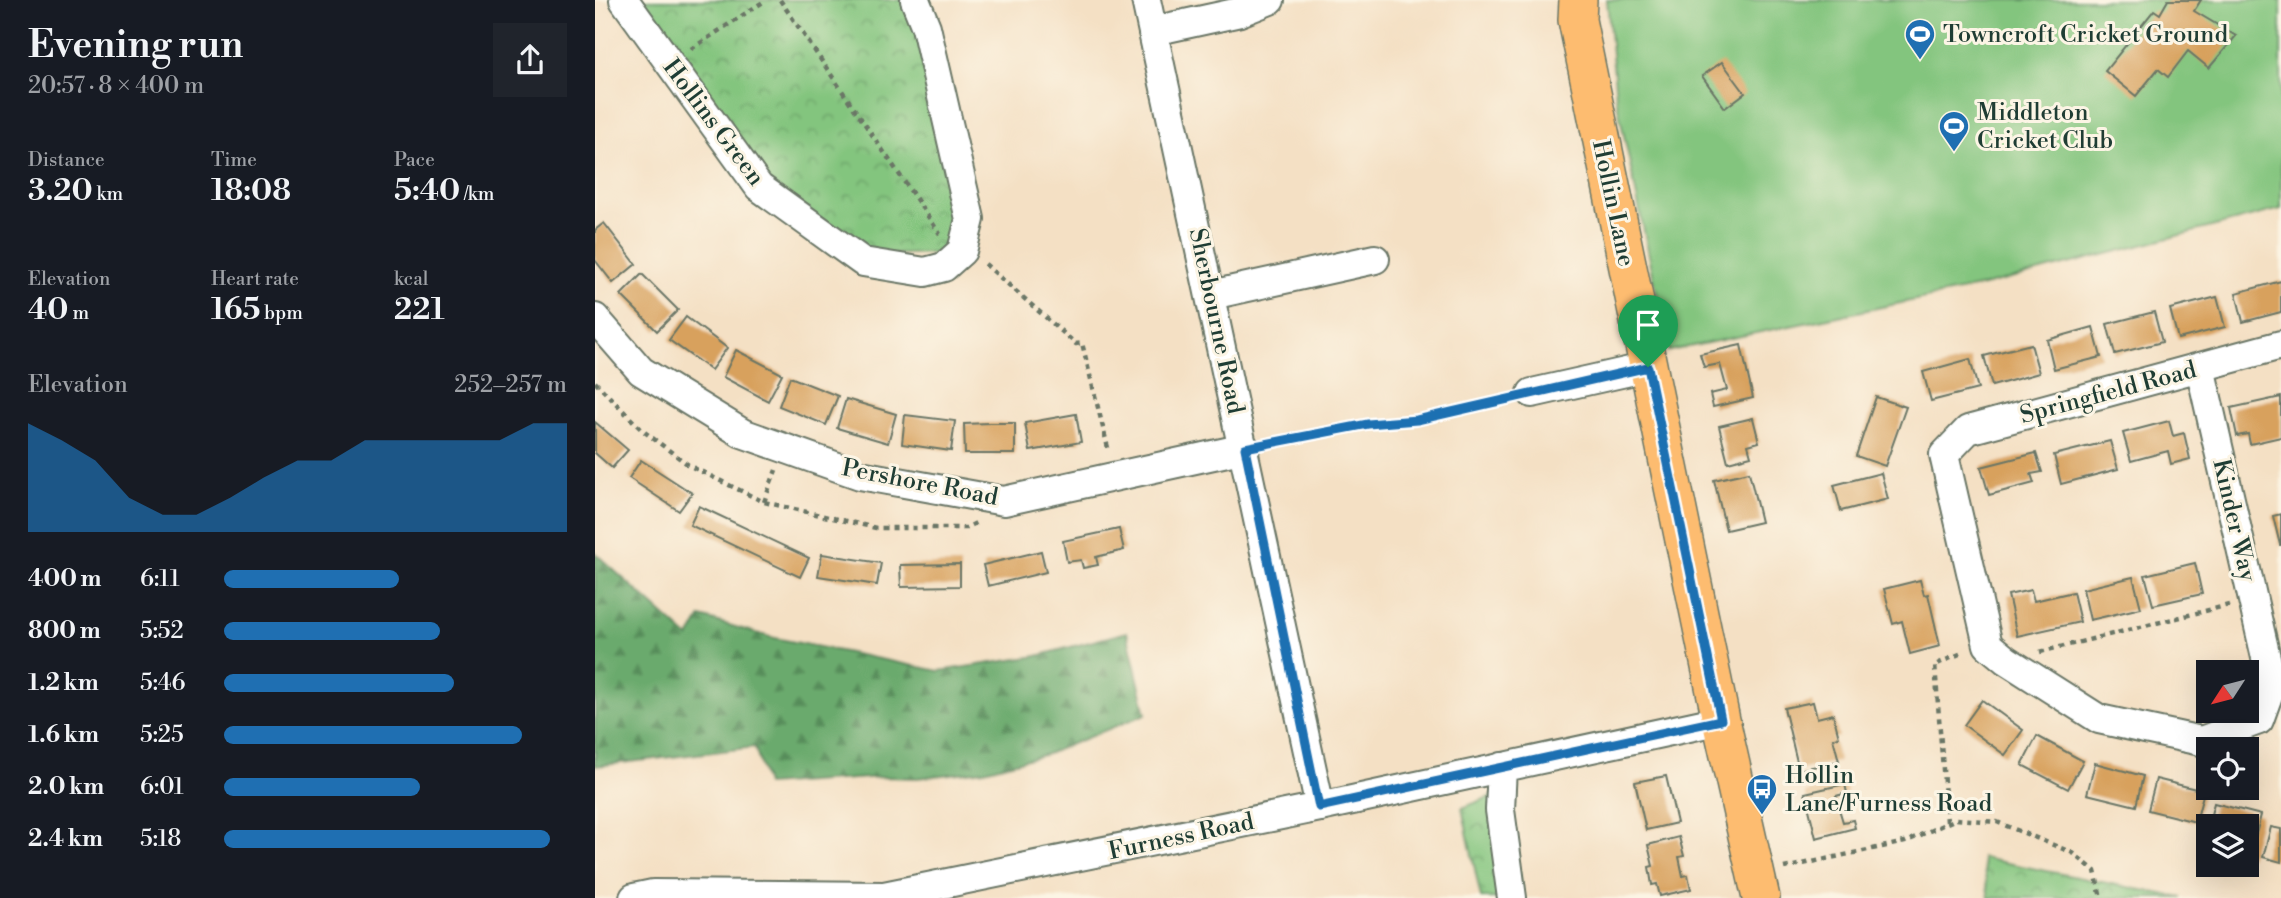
<!DOCTYPE html>
<html lang="en">
<head>
<meta charset="utf-8">
<style>
  :root { --surface:#171b24; --page:#20242c; --text:#f1f3f6; --muted:#9ea1a6; --accent:#1f6fb2 }
  body { margin:0; font-family:"Libre Bodoni",serif; background:var(--page); color:var(--text); height:100vh; display:flex; flex-direction:column; font-size:26px; white-space:nowrap }
  * { box-sizing:border-box; margin:0 }
  p { font-size:23px; color:var(--muted) }
  .icon { flex:none; width:38px; height:38px; fill:none; stroke:currentColor; stroke-width:2; stroke-linecap:round; stroke-linejoin:round }
  .map { position:relative; flex:1; overflow:hidden }
  .side { display:flex; flex-direction:column; background:var(--surface); width:595px }
  .side>* { flex:none }
  .needle { width:46px; rotate:234deg }
  .controls { position:absolute; left:1601px; top:660px; display:grid; gap:14px }
  .controls a { display:grid; place-items:center; width:63px; height:63px; border-radius:0px; background:var(--surface); box-shadow:0 7px 28px #0002; font-size:35px }
  .pin { position:absolute; display:grid; place-items:center; width:60px; height:60px; color:#fff; margin:-72px -30px; border-radius:50% 50% 50% 0; rotate:-45deg; box-shadow:0 0 7px #0007 }
  .pin .icon { rotate:45deg }
  .round { display:grid; place-items:center; flex:none; width:74px; height:74px; border-radius:0px; background:var(--page) }
  .overview { display:flex; align-items:center; justify-content:space-between; height:119px; padding:0 28px }
  h1 { font-size:38px; font-weight:600; line-height:52px }
  .stats { display:grid; grid-template-columns:repeat(3,1fr); gap:10px; height:119px; padding:7px 28px }
  .stats div { display:grid; align-content:center }
  .stats b { font-size:30px; font-weight:600 }
  .stats small { font-size:19px; font-weight:400 }
  .stats p { font-size:19px }
  .chart { height:196px; padding:14px 28px }
  .chart p { display:flex; justify-content:space-between }
  .chart svg { width:100%; height:126px; margin-top:7px; fill:var(--accent); opacity:.7 }
  ul { padding:0 28px; list-style:none; font-size:23px }
  li { display:grid; grid-template-columns:112px 84px 1fr; align-items:center; height:52px }
  li i { height:18px; border-radius:9px; background:var(--accent) }
  main { display:flex; flex:1; min-height:0 }
  .map>svg:first-child { display:block }
</style>
</head>
<body>
<main>
<section class="side">
<div class="overview"><div><h1>Evening run</h1><p>20:57 · 8 × 400 m</p></div><a class="round"><svg class="icon" aria-label="share" viewBox="0 0 24 24"><path d="M12 15V3M7 8l5-5 5 5M5 13v7h14v-7"/></svg></a></div>
<div class="stats">
<div><p>Distance</p><b>3.20<small> km</small></b></div>
<div><p>Time</p><b>18:08</b></div>
<div><p>Pace</p><b>5:40<small> /km</small></b></div>
</div>
<div class="stats">
<div><p>Elevation</p><b>40<small> m</small></b></div>
<div><p>Heart rate</p><b>165<small> bpm</small></b></div>
<div><p>kcal</p><b>221</b></div>
</div>
<div class="chart"><p><span>Elevation</span>252–257 m</p>
<svg viewBox="0 0 160 44" preserveAspectRatio="none"><path d="M0 44V6L10 12L20 19L30 32L40 38L50 38L60 32L70 25L80 19L90 19L100 12L110 12L120 12L130 12L140 12L150 6L160 6V44z"/></svg>
</div>
<ul>
<li><b>400 m</b>6:11<i style="width:51%"></i></li>
<li><b>800 m</b>5:52<i style="width:63%"></i></li>
<li><b>1.2 km</b>5:46<i style="width:67%"></i></li>
<li><b>1.6 km</b>5:25<i style="width:87%"></i></li>
<li><b>2.0 km</b>6:01<i style="width:57%"></i></li>
<li><b>2.4 km</b>5:18<i style="width:95%"></i></li>
</ul>
</section>
<div class="map">
<svg width="1686" height="898" viewBox="0 0 1686 898">
  <defs>
    <pattern id="forest-firs" width="22" height="20" patternUnits="userSpaceOnUse" patternTransform="scale(1.75)"><rect width="22" height="20" fill="#6aaa6d"/><path d="M5 1l3.5 6h-7zM16 11l3.5 6h-7z" fill="#578c5a"/></pattern>
    <pattern id="park-crowns" width="20" height="18" patternUnits="userSpaceOnUse" patternTransform="scale(1.75)"><rect width="20" height="18" fill="#83c57e"/><path d="M2 6a3 3 0 1 1 6 0M12 15a3 3 0 1 1 6 0" fill="none" stroke="#6ba168"/></pattern>
  </defs>
  <rect width="100%" height="100%" fill="#fcf5e5"/>
  <filter id="ink" filterUnits="userSpaceOnUse"><feTurbulence type="fractalNoise" baseFrequency=".0143" numOctaves="2"/><feDisplacementMap in="SourceGraphic" scale="14" xChannelSelector="R" yChannelSelector="G"/><feConvolveMatrix kernelMatrix="1 2 1 2 8 2 1 2 1" color-interpolation-filters="sRGB"/></filter>
  <filter id="wash" filterUnits="userSpaceOnUse"><feTurbulence type="fractalNoise" baseFrequency=".00686" numOctaves="4" result="noise"/><feDisplacementMap in="SourceGraphic" scale="28" xChannelSelector="R" yChannelSelector="G"/><feGaussianBlur stdDeviation="1.57" result="paint"/><feColorMatrix in="noise" values="0 0 0 0 0 0 0 0 0 0 0 0 0 0 0 0 0 1.4 0 .05"/><feComposite in="paint" operator="in"/></filter>
  <g filter="url(#wash)">
    <rect width="100%" height="100%" fill="#f4e0c4"/>
    <polygon fill="url(#forest-firs)" stroke="#447450" stroke-width="2" points="0,553 94,638 106,617 175,637 344,671 442,656 532,632 551,714 452,754 389,770 322,778 288,777 171,785 160,747 0,766"/>
    <g fill="url(#park-crowns)" stroke="#518159" stroke-width="2">
      <polygon points="40,0 315,0 365,230 349,253 277,255 165,179"/>
      <polygon points="912,790 927,898 886,898 867,808"/>
      <polygon points="1387,858 1587,898 1394,898"/>
    </g>
    <polygon fill="#83c57e" stroke="#518159" stroke-width="2" points="1012,0 1686,0 1686,209 1388,286 1074,351 1021,97"/>
    <g id="blocks">
      <g fill="#d8a15d">
        <polygon points="1573,0 1606,0 1599,11 1641,36 1614,68 1593,51 1573,77 1563,69 1541,96 1510,71 1559,10 1565,14"/>
        <polygon points="1127,62 1150,93 1130,108 1107,76"/>
        <polygon points="9,223 41,264 18,283 0,260 0,230"/>
        <polygon points="47,274 83,310 62,331 26,295"/>
        <polygon points="1686,281 1686,312 1648,322 1641,293"/>
        <polygon points="1622,297 1630,327 1583,339 1575,309"/>
        <polygon points="1559,312 1567,342 1520,354 1512,324"/>
        <polygon points="91,317 132,348 116,370 74,340"/>
        <polygon points="1498,327 1506,357 1459,369 1452,340"/>
        <polygon points="1436,344 1444,373 1397,386 1389,356"/>
        <polygon points="1146,345 1158,398 1118,407 1115,394 1132,390 1125,364 1109,367 1105,354"/>
        <polygon points="141,350 187,374 173,401 128,377"/>
        <polygon points="1375,359 1383,389 1336,401 1328,372"/>
        <polygon points="195,377 243,396 231,425 184,406"/>
        <polygon points="1281,397 1311,407 1290,466 1261,456"/>
        <polygon points="1686,397 1686,437 1655,444 1653,434 1642,436 1636,408"/>
        <polygon points="251,399 301,414 293,443 242,428"/>
        <polygon points="481,414 486,442 435,451 430,423"/>
        <polygon points="310,415 360,421 356,451 307,444"/>
        <polygon points="1158,418 1164,442 1153,445 1156,456 1133,462 1124,426"/>
        <polygon points="1574,421 1578,436 1589,433 1595,459 1576,464 1573,451 1536,461 1528,433"/>
        <polygon points="0,422 33,450 17,468 0,453"/>
        <polygon points="395,423 420,423 420,454 370,454 369,424"/>
        <polygon points="1515,441 1523,469 1466,484 1459,455"/>
        <polygon points="1441,453 1447,472 1436,474 1439,483 1394,495 1386,467"/>
        <polygon points="46,460 97,493 84,511 34,478"/>
        <polygon points="1154,472 1166,522 1131,530 1119,480"/>
        <polygon points="1286,473 1293,499 1246,511 1239,485"/>
        <polygon points="104,506 214,558 205,577 95,525"/>
        <polygon points="1686,514 1686,545 1685,545 1678,516"/>
        <polygon points="524,529 529,550 501,557 503,565 488,568 486,560 472,562 468,541"/>
        <polygon points="446,551 451,572 393,586 388,565"/>
        <polygon points="227,554 286,563 282,585 223,576"/>
        <polygon points="1600,563 1607,594 1558,605 1550,575"/>
        <polygon points="365,564 365,586 306,587 305,565"/>
        <polygon points="1538,577 1546,608 1495,620 1488,589"/>
        <polygon points="1325,580 1329,595 1333,594 1345,646 1315,654 1307,621 1298,624 1289,589"/>
        <polygon points="1436,590 1439,601 1478,592 1485,622 1422,636 1413,595"/>
        <polygon points="1387,700 1428,730 1410,755 1369,725"/>
        <polygon points="1218,702 1222,718 1238,714 1244,737 1238,738 1244,761 1204,770 1189,708"/>
        <polygon points="1442,736 1488,761 1473,789 1427,765"/>
        <polygon points="1500,763 1548,776 1541,806 1492,794"/>
        <polygon points="1071,776 1082,823 1051,830 1040,782"/>
        <polygon points="1561,779 1609,791 1601,822 1553,810"/>
        <polygon points="1250,784 1252,793 1241,796 1244,809 1248,822 1258,820 1260,828 1221,838 1210,793"/>
        <polygon points="1619,803 1666,815 1655,857 1652,856 1652,826 1613,826 1614,846 1608,845"/>
        <polygon points="1676,827 1686,829 1686,862 1668,857"/>
        <polygon points="1084,837 1089,856 1084,857 1088,876 1093,875 1096,889 1065,896 1062,884 1057,885 1054,867 1058,866 1053,845"/>
      </g>
    </g>
  </g>
  <g filter="url(#ink)">
    <use href="#blocks" fill-opacity="0" stroke="#6a7666" stroke-width="2"/>
    <g fill="none" stroke-linecap="round" stroke-linejoin="round">
      <g stroke="#6a7666" stroke-width="32">
        <g id="minor">
          <polyline points="29,0 164,187 268,262 330,272 349,267 367,251 375,219 331,27 320,0"/>
          <polyline points="551,0 725,807"/>
          <polyline points="558,31 645,12 675,0"/>
          <polyline points="616,295 780,259"/>
          <polyline points="0,318 46,371 147,433 265,475 409,501 650,448"/>
          <polyline points="1605,367 1677,684 1664,720 1606,741 1504,719 1411,660 1393,645 1349,455 1373,430 1686,345"/>
          <polyline points="937,393 1053,367"/>
          <polyline points="907,767 905,810 917,898"/>
          <polyline points="39,898 58,894 289,896 725,807 1126,720"/>
        </g>
      </g>
      <g stroke="#6a7666" stroke-width="40">
        <polyline id="major" points="983,0 982,20 1126,720 1166,898"/>
      </g>
      <g stroke="#6a7666" stroke-width="4.5" stroke-dasharray="5 5" stroke-linecap="butt">
        <polyline points="185,0 345,234"/>
        <polyline points="96,49 171,0"/>
        <polyline points="390,264 481,344 487,343 514,452"/>
        <polyline points="0,382 47,430 95,466 169,502 281,528 371,528 381,523"/>
        <path d="M673,443c80,-15 160,-24 239,-44"/>
        <polyline points="169,502 181,470"/>
        <polyline points="1445,652 1634,605"/>
        <polyline points="1352,822 1340,665 1369,652"/>
        <polyline points="1189,868 1310,842 1361,819 1402,822 1478,853 1500,871 1506,898"/>
      </g>
      <use href="#minor" stroke="#fff" stroke-width="28"/>
      <use href="#major" stroke="#fdbc70" stroke-width="37"/>
    </g>
  </g>
  <g fill="none" stroke-linecap="round" stroke-linejoin="round" filter="url(#ink)">
    <g stroke="#fff" stroke-width="14">
      <polygon id="route" points="1053,367 1126,720 724,807 650,448 773,424 822,420"/>
    </g>
    <use href="#route" stroke="#1f6fb2" stroke-width="9"/>
  </g>
  <defs>
    <g id="stadium-pin" transform="scale(1.575)"><path d="M0 17L-7.5 6A9.5 9.5 0 1 1 7.5 6Z" fill="#1f6fb2" stroke="#fcf5e5"/><path d="M0-5a6.5 5 0 1 0 0 10a6.5 5 0 1 0 0-10ZM-3.5-1.8h7v3.6h-7Z" fill="#fff"/></g>
    <g id="bus-pin" transform="scale(1.575)"><path d="M0 17L-7.5 6A9.5 9.5 0 1 1 7.5 6Z" fill="#1f6fb2" stroke="#fcf5e5"/><path d="M-5-6H5V4H4V6H2V4H-2V6H-4V4H-5ZM-3.5-4V0h7V-4ZM-3.5 1.2v1.5H-2V1.2ZM2 1.2v1.5H3.5V1.2Z" fill="#fff"/></g>
  </defs>
  <g fill-rule="evenodd">
    <use href="#stadium-pin" x="1325" y="34"/>
    <use href="#stadium-pin" x="1359" y="126"/>
    <use href="#bus-pin" x="1167" y="789"/>
  </g>
  <g text-anchor="middle" stroke-width="6" stroke-linejoin="round" paint-order="stroke">
    <g font-size="24" fill="#1f3d34" stroke="#fcf5e5" text-anchor="start">
      <text x="1348" y="42">Towncroft Cricket Ground</text>
      <text x="1382" y="120">Middleton<tspan x="1382" dy="28">Cricket Club</tspan></text>
      <text x="1190" y="783">Hollin<tspan x="1190" dy="28">Lane/Furness Road</tspan></text>
    </g>
    <g font-size="24" fill="#1f3d34" stroke="#fcf5e5">
      <text transform="translate(119 122) rotate(53)" y="8">Hollins Green</text>
      <text transform="translate(1019 203) rotate(78)" y="8">Hollin Lane</text>
      <text transform="translate(622 321) rotate(78)" y="8">Sherbourne Road</text>
      <text transform="translate(1513 392) rotate(-15)" y="8">Springfield Road</text>
      <text transform="translate(325 482) rotate(11)" y="8">Pershore Road</text>
      <text transform="translate(1640 520) rotate(77)" y="8">Kinder Way</text>
      <text transform="translate(586 836) rotate(-12)" y="8">Furness Road</text>
    </g>
  </g>
</svg>
<div class="controls">
<a><svg class="needle" viewBox="-14 -14 28 28"><path d="M0-13l5 13h-10z" fill="#e53935"/><path d="M0 13l5-13h-10z" fill="#9ea1a6"/></svg></a>
<a><svg class="icon" aria-label="locate" viewBox="0 0 24 24"><circle cx="12" cy="12" r="6"/><path d="M12 2v4M12 18v4M2 12h4M18 12h4"/></svg></a>
<a><svg class="icon" aria-label="layers" viewBox="0 0 24 24"><path d="M12 4l9 5-9 5-9-5zM3 14l9 5 9-5"/></svg></a>
</div>
<div class="pin" style="left:1053px;top:367px;background:#1e9e55"><svg class="icon" aria-label="arrive" viewBox="0 0 24 24"><path d="M6 21V4h12l-3 4 3 4H6"/></svg></div>
</div>
</main>
</body>
</html>
